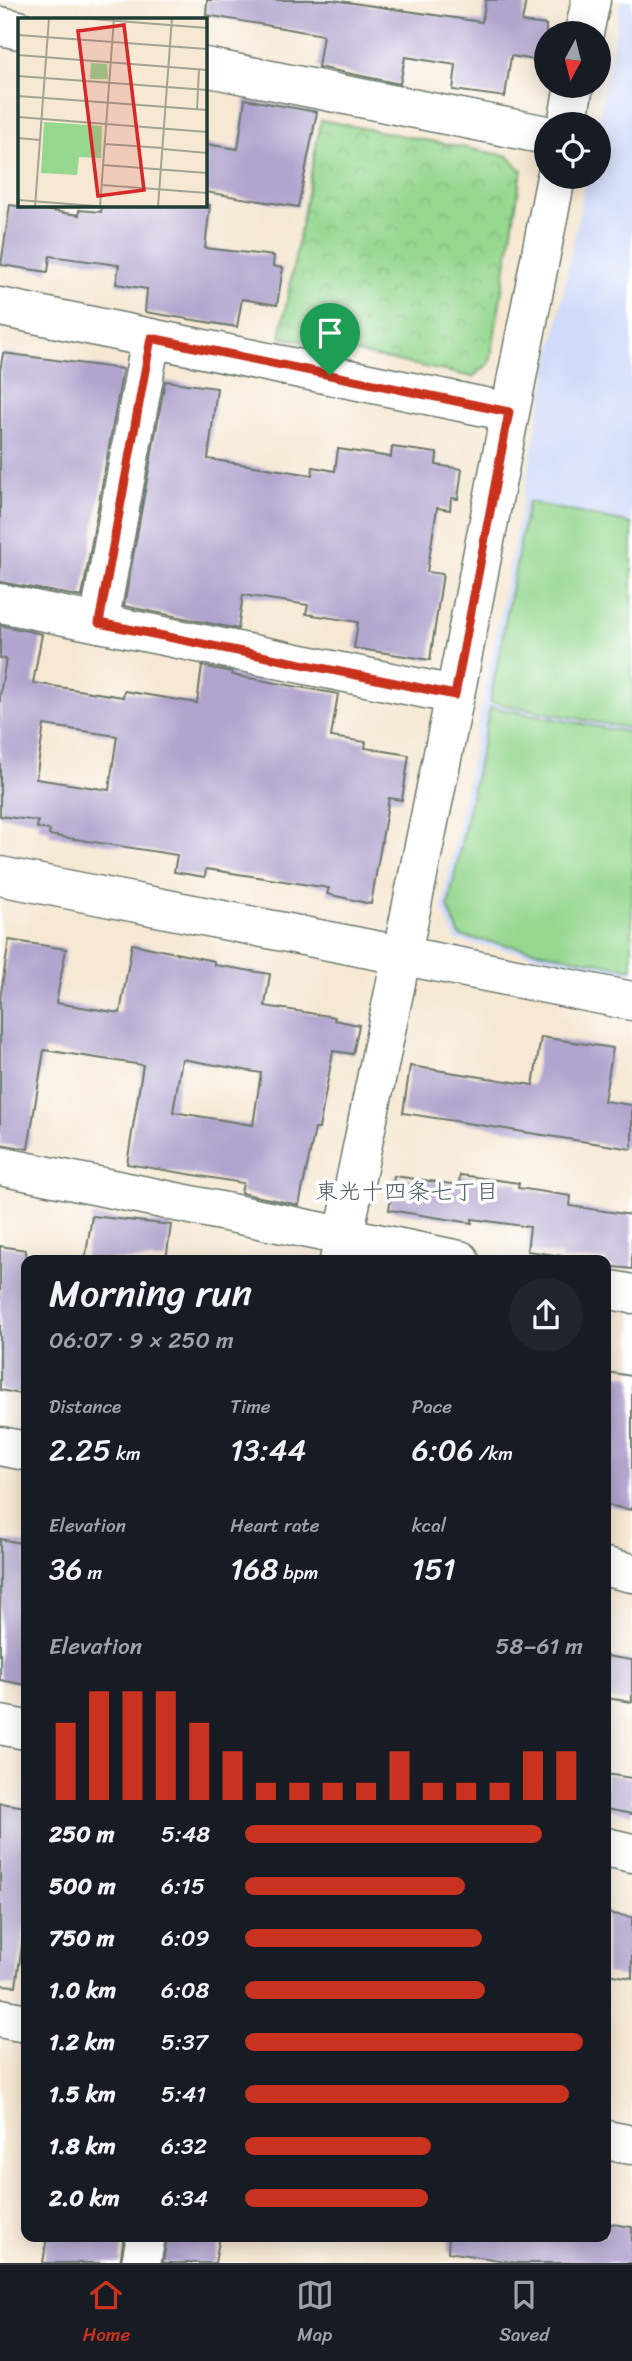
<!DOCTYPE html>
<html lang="en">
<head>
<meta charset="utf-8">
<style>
  :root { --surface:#171b24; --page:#20242c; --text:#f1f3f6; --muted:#9ea1a6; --line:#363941; --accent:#c8321e }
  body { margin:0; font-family:Sriracha,"Klee One",sans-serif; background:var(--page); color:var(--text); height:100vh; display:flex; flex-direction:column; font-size:26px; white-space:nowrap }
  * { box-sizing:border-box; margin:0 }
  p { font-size:23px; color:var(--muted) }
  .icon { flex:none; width:38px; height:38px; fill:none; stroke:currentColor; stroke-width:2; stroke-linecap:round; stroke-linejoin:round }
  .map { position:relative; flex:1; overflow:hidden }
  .sheet { position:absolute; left:21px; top:1255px; width:590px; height:987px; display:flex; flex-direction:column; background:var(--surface); border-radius:14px; box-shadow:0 4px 18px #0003 }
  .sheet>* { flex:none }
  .needle { width:46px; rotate:187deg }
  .buttons { position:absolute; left:534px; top:21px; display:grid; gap:14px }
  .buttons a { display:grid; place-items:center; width:77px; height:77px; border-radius:50%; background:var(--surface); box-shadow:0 4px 18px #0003; font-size:35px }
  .pin { position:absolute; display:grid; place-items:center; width:60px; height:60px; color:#fff; margin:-72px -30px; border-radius:50% 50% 50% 0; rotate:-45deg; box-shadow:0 0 7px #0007 }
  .pin .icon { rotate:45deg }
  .round { display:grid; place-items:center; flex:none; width:74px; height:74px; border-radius:37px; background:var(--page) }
  .summary { display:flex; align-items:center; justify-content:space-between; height:119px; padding:0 28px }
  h1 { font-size:38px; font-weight:600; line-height:52px }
  .metrics { display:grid; grid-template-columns:repeat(3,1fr); gap:10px; height:119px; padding:7px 28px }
  .metrics div { display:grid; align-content:center }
  .metrics b { font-size:30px; font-weight:600 }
  .metrics small { font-size:19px; font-weight:400 }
  .metrics p { font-size:19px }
  .chart { height:196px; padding:14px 28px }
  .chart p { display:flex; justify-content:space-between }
  .chart svg { width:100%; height:126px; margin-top:7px; stroke:var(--accent); stroke-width:6 }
  ul { padding:0 28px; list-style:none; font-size:23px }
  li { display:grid; grid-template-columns:112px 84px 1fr; align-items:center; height:52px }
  li i { height:18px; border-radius:9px; background:var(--accent) }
  .tab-bar { display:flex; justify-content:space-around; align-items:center; height:98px; border-top:2px solid var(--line); background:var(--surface); font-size:19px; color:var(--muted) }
  .tab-bar a { display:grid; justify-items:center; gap:4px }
  .tab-bar .on { color:var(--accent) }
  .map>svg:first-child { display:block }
</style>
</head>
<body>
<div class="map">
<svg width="632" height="2263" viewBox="0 0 632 2263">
  <defs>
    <pattern id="park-crowns" width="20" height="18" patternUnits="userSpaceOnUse" patternTransform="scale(1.75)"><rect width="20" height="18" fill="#96d890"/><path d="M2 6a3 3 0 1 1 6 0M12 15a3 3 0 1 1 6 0" fill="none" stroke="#81ba7d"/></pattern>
  </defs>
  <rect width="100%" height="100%" fill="#fff"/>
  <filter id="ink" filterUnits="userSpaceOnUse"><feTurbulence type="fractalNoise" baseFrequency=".0143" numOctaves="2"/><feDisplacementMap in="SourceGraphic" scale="14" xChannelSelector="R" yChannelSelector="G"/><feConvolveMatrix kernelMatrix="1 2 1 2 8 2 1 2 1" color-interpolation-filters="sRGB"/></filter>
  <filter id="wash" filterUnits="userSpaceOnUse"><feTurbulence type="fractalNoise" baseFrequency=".00686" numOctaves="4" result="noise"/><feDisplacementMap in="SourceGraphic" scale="28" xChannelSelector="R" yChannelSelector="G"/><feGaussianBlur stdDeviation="1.57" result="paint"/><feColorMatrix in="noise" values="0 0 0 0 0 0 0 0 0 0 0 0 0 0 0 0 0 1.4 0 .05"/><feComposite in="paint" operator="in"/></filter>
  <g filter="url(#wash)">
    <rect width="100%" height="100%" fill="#f6e8d3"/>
    <polygon fill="#d0daf9" points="621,0 632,0 632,974 455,940 442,908 586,177 598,177 597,124"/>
    <polygon fill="url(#park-crowns)" stroke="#5a8a62" stroke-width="2" points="321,120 508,156 522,170 490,363 473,377 280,337"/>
    <g fill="#96d890" stroke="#5a8a62" stroke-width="2">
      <polygon points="528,502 632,524 632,729 490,702"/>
      <polygon points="490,707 632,733 632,969 460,936 448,907"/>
    </g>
    <g id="blocks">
      <g fill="#b1a4ce" fill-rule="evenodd">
        <polygon points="207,0 333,0 482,22 486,0 526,0 522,22 546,25 546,62 511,56 505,97 453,90 456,65 405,57 400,84 318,67 323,35 206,15"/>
        <polygon points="245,99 317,112 298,207 205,192 205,144 238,149"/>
        <polygon points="10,205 79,215 79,210 101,212 102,205 210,205 205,248 274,256 273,266 283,268 277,305 242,299 237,327 145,312 147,289 116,284 119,265 50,256 48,272 1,265"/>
        <polygon points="3,353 123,369 82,597 0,582 0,371"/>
        <polygon points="165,381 217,388 208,459 312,475 313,467 335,471 338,449 391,457 392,447 437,453 436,465 462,469 458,499 451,498 450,510 437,508 427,572 443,574 430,660 354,648 358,622 306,614 308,605 243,595 238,629 124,606"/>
        <path d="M0,625l42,9 -9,49 90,14 1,-6 73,12 5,-37 30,6v3l106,19 -7,43 35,5 -1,6 44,7 -7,45 -13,-2 -18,106 -44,-10 2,-6 -123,-19 -1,8 -31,-5 3,-17 -128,-20 1,-5 -13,-2 1,-7 -38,-5v-121l6,-36 -6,-1zM44,725l73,11 -8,54 -73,-11z"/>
        <path d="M9,940l57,9 -10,54 64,10 12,-69 82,17v4l56,9 -5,32 70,11 -1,3 25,5 -6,29 -20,-3 -14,78h-4l-16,76 -58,-12 2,-10 -116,-19 16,-99 -99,-15 -16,99 -28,-5v-145zM182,1059l79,14 -8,52 -80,-13z"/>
        <polygon points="541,1037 613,1048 604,1101 632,1105 632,1149 403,1113 410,1066 533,1085"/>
        <polygon points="460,1175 519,1183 518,1188 571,1196 570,1206 632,1215 632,1269 606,1266 606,1260 561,1260 562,1256 527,1251 530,1227 472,1219 472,1223 389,1210 394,1176 459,1185"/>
        <polygon points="92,1216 171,1225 166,1260 85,1260"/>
        <polygon points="0,1246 26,1250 26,1395 0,1390"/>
        <polygon points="606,1372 632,1376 632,1510 606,1505"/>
        <polygon points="0,1539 26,1544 26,1685 0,1680"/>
        <polygon points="606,1656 632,1660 632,1702 606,1698"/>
        <polygon points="606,1774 632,1778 632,1814 606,1809"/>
        <polygon points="0,1803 26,1807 26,1918 16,1986 0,1985"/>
        <polygon points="606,1913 632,1917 632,1978 606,1974"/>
        <polygon points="606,2223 632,2227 632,2263 517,2263 448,2252 449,2236 606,2236"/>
        <polygon points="47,2236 124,2236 120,2263 43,2263"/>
        <polygon points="167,2236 220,2236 215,2263 163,2263"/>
      </g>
    </g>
  </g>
  <g filter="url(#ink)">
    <use href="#blocks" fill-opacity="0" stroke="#6a796c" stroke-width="2"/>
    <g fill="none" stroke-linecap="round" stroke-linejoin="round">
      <g stroke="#6a796c" stroke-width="41">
        <g id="minor">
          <polyline points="0,26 19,30"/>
          <polyline points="584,33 591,0"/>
          <polyline points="205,67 546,135"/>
          <polyline points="567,124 574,86"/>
          <polyline points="0,307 509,412"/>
          <polyline points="0,603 455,695"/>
          <polyline points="99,623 151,338"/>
          <polyline points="0,876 632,1001"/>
          <polyline points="0,1166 460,1260"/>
          <polyline points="339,1260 455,695 556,177"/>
          <polyline points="606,1289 632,1294"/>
          <polyline points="0,1446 26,1451"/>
          <polyline points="606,1567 632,1573"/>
          <polyline points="0,1725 26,1730"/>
          <polyline points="606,1847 632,1853"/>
          <polyline points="0,2018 26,2023"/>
          <polyline points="606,2140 632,2145"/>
          <polyline points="141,2263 146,2236"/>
        </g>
      </g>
      <use href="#minor" stroke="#fff" stroke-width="38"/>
    </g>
  </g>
  <g fill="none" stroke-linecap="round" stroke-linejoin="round" filter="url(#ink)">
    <g stroke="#fff" stroke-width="14">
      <polygon id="route" points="151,338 509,412 455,695 99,623"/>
    </g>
    <use href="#route" stroke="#c8321e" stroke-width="9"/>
  </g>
  <g text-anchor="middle" stroke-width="7" stroke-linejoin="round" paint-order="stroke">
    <g font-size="23" fill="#52616a" stroke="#fff">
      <text x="407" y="1199">東光十四条七丁目</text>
    </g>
  </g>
  <g transform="translate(18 18)">
    <rect width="189" height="189" fill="#f6e8d3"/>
    <path d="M73,45l16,1 1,15h-18z" fill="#96d890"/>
    <path d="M26,104l58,4 -1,32 -22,-1 -2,18 -36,-2z" fill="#96d890"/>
    <path fill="none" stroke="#a0a493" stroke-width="2" d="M62,0l127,10M0,17l189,14M0,37l189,15M0,58l189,14M0,78l189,14M179,92l2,-41M0,99l189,15M0,120l22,2M87,126l58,4M145,131l44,4M85,147l104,8M84,167l105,8M0,182l90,7M17,189l14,-189M82,189l14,-189M140,189l14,-189"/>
    <path fill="#d62828" fill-opacity="0.15" stroke="#d62828" stroke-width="3.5" d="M106,7l20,165 -46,6 -20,-165z"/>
    <rect width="189" height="189" fill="none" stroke="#1f3d34" stroke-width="3.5"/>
  </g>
</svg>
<div class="buttons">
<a><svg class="needle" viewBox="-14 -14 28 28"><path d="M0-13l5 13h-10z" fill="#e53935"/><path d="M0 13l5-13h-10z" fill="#9ea1a6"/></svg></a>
<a><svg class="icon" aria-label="locate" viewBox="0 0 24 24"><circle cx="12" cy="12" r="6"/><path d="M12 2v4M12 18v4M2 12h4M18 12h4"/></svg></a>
</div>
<div class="pin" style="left:330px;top:375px;background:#1e9e55"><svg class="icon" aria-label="arrive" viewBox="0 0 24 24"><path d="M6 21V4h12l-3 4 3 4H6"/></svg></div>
<section class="sheet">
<div class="summary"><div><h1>Morning run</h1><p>06:07 · 9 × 250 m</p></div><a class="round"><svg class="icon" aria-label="share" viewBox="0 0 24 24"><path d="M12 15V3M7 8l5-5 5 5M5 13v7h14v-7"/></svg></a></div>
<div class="metrics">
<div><p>Distance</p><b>2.25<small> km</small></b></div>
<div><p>Time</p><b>13:44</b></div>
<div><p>Pace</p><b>6:06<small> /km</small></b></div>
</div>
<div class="metrics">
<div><p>Elevation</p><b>36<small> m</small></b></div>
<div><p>Heart rate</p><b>168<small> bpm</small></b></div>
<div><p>kcal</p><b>151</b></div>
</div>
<div class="chart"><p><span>Elevation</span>58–61 m</p>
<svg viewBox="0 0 160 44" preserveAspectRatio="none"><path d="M5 44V17M15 44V6M25 44V6M35 44V6M45 44V17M55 44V27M65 44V38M75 44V38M85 44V38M95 44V38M105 44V27M115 44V38M125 44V38M135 44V38M145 44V27M155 44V27"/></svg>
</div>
<ul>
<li><b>250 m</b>5:48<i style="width:88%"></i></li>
<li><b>500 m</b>6:15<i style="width:65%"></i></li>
<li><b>750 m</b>6:09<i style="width:70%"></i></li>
<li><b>1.0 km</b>6:08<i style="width:71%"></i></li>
<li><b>1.2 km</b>5:37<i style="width:100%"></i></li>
<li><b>1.5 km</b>5:41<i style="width:96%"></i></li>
<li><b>1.8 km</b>6:32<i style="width:55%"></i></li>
<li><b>2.0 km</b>6:34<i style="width:54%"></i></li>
</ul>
</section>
</div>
<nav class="tab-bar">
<a class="on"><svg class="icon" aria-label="home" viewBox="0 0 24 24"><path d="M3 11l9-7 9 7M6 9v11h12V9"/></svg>Home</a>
<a><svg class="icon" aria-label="map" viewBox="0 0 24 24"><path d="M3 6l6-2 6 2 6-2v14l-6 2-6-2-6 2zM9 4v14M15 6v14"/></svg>Map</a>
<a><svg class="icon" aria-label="saved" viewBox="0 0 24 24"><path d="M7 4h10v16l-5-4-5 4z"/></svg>Saved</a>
</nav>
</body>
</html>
